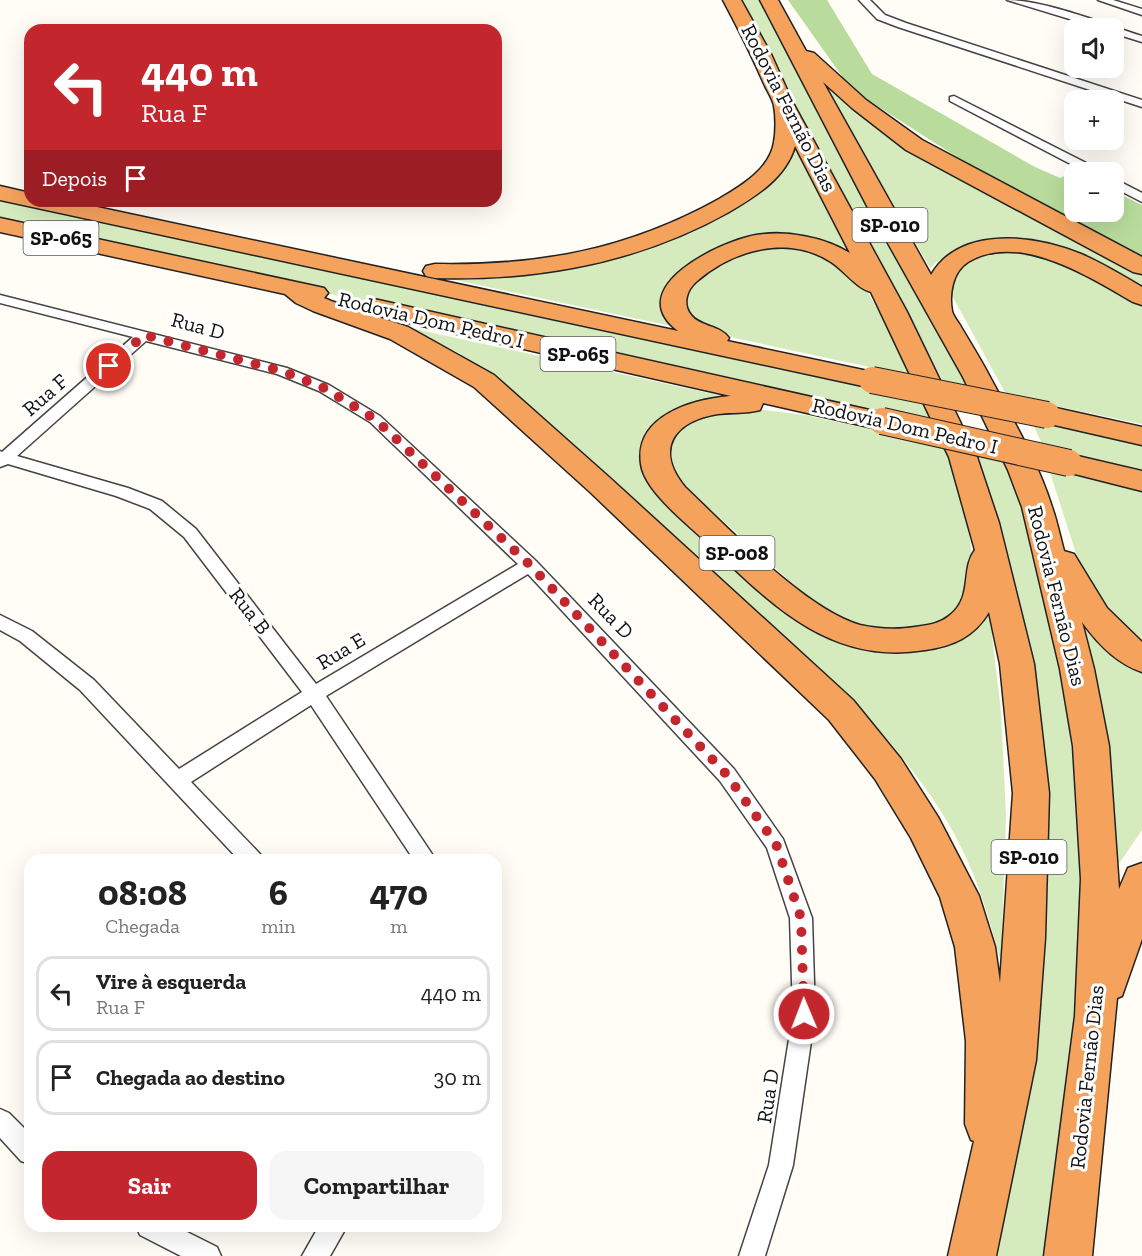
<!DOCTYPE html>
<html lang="pt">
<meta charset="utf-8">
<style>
:root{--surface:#fff;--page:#f6f6f6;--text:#222;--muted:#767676;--line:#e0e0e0;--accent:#c4262e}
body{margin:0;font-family:"Zilla Slab",serif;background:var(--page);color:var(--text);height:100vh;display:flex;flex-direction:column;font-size:22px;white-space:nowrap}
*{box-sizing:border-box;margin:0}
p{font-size:20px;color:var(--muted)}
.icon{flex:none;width:33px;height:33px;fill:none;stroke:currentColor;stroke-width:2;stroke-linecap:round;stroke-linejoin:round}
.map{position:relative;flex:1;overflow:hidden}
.panel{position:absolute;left:24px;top:854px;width:478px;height:378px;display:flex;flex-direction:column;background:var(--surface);border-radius:18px;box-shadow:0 6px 24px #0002}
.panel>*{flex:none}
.banner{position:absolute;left:24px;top:24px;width:478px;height:183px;border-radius:18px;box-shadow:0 6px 24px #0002;background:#c4262e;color:#fff;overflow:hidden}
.fabs{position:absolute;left:1064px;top:18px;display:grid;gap:12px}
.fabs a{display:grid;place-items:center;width:60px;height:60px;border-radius:12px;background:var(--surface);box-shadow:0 6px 24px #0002;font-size:30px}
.pin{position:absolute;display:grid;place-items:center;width:51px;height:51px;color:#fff;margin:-26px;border:3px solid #fff;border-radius:50%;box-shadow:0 2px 6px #0007}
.me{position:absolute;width:66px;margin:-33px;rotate:359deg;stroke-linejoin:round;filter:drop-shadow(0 0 4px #0008)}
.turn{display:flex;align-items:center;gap:21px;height:126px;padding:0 18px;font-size:27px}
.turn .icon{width:78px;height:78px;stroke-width:2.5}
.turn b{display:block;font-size:42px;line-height:51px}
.then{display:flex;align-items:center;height:57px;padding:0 18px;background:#0003;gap:12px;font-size:22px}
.eta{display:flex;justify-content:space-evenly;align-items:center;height:102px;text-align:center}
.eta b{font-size:36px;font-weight:700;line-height:42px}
.button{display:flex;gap:12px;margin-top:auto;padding:12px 18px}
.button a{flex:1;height:69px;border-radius:18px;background:var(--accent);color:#fff;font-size:24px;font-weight:700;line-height:69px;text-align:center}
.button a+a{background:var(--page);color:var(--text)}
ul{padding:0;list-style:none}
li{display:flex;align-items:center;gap:18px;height:75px;margin:0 12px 9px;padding:0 6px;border:3px solid var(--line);border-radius:18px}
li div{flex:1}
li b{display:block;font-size:22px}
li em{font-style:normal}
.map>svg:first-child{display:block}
.green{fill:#d5ebbd}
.forest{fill:#b9dc9c}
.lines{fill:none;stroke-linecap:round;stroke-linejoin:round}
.street-casing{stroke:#444;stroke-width:3}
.highway-casing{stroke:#222;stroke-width:3}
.street{fill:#fff;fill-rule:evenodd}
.highway{fill:#f5a25d;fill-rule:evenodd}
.highway-bridge-casing{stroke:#222;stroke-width:28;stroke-linecap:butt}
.highway-bridge{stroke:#f5a25d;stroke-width:26}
.route{stroke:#c4262e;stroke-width:10;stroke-dasharray:0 18}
.labels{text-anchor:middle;stroke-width:6;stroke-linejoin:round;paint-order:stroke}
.shield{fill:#fff;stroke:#585858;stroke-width:1.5}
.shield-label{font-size:20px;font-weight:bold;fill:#111}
.street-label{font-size:21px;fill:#111;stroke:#fff}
</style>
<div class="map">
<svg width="1142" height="1256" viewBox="0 0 1142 1256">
<rect width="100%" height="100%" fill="#fffdf5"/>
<g class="green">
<path d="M739,0H759L976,390L944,383L849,211Z"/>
<path d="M827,89H833L1142,272V291L1110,273L983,242C961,247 947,253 930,268Z"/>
<path d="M794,142L857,261C851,257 844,250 837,248C828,246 731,244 722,246C705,250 665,275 665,295C665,305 676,319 680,328L432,275H509L713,216Z"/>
<path d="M0,197L928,397L939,424L433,317L0,220Z"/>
<path d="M789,246L825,253L865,288L916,377L739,339L715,333L686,316V283L696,274L751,249Z"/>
<path d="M1006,249L1045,254L1142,303V424L1007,396L949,290C951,258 980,256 1006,249Z"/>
<path d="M410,328L722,396L695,404L674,414L652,481L865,646L989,610L1001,712L1006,816L1001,963C992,929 983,895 968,862C946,811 911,767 875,725L597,465L512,391L459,353Z"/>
<path d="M757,409L805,415L947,446C955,480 986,570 967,599C954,618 935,626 913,628C875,632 844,623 813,602L689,490C671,469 661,447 686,426C693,420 702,414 710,412C725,409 742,410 757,409Z"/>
<path d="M1031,420L1142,444V470L1044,448Z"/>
<path d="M975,454L1008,460L1017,486L1054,628L1074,763L1079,830L1080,907L1076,1007L1051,1256H998L1020,1119L1036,919L984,523L986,483Z"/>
<path d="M1049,469L1142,491V648L1118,629L1080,566Z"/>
<path d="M1089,619L1142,668V830L1118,865L1109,755L1085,626Z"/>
</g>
<path class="forest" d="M788,0H827L872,74L1035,167L1060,178L1075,171L1077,172H1074V212H1113V191L1142,205V261L994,181L851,89Z"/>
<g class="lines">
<defs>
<g id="street">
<path d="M859,0H870L885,15L906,23L1142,100V107L898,27L877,19Z"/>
<path d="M1007,0C1045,0 1104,24 1142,36V42L1113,33V28H1099Z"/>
<path d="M1098,0H1113L1142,9V15Z"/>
<path d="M954,96L1098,169L1100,172H1086L950,101V97Z"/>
<path d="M1113,178L1142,193V202L1113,187Z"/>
<path d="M0,295L287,368L329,385L380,416L536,561L734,769L783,839L812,918L815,1014L793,1165L765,1256H739L769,1165L793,1014L790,918L767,848L720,781L528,574L326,696L436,860H414L311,705L191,782L260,854L263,860H239L80,690L20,641L0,630V615L32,631L94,680L179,769L302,692L184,537L150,509L116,496L8,464L0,467V451L2,452L133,337L0,303ZM146,341L277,374L319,391L370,422L518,564L316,684L196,529L162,501L128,488L17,456Z"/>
<path d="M0,1109L9,1113L30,1134V1164L21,1161L0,1138Z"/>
<path d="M136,1226H175L217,1247L221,1256H181L140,1235Z"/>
<path d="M319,1226H347L330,1256H302Z"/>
</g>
<g id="highway">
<path d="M723,0H741L771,54L793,103L907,312L977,457L999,523L1034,664L1049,793L1045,938L1036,1060L996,1256H948L974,1141L971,1140L965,1124L966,1041L955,947L940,897L911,838L875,779L829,720L590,492L474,387L390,339L313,311L296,303L285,294L0,232V218L324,288L328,293L324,298L331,301L408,327L494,375L610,478L853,700L901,759L938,817L979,896L995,947L1000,983L1013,793L1000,664L989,612C974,637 953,646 925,650C828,666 768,601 704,540C685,522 644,490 641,464C634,415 694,399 731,396L374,315L365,312L361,307L365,302L374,299L892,415L896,421L892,427L882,430L763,403L760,410C746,414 732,412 718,414C674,421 654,449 685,487C727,527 806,610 860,625C878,629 897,630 915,627C928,625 939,624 949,616C974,597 960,569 975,550L949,457L871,292C856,288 845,271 831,262C788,234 732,250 696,282C687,290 682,304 691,315C700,327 720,325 729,338L727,341L882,374L886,380L882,386L872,388L0,200V186L30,193V201H69L678,331C621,288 721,241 756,235C786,230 824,237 850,253L795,146C786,178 756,196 729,212C638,263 538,281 435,278L426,276L423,271L426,266L435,264C539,266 627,250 719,199C741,186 770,169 774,142C776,132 776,116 774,106C773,100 768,92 765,86C752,56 738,28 723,0Z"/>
<path d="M760,0H778L806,51L814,53L866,100L922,140L1142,257V274L1133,272L906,150L852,108L823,82L931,275C960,225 1035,235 1081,254C1102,263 1122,275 1142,287V305L1133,302C1089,277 1019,231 968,262C952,272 949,295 952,311C953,316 959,323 961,327C971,344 982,361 991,379C1013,420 1038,462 1052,507C1057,521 1060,536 1064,551L1074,554L1107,608L1142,642V672C1117,664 1097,643 1082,622L1094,669L1109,746L1119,889L1128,868L1142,863V939L1122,996L1117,998L1092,1256H1044L1075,1016L1081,879L1073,746L1060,669L1022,507L1008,470L963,377L866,204Z"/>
<path d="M1047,406L1142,427V445L1037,421L1033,415L1037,409Z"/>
<path d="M1069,454L1142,471V491L1059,470L1054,463L1059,456Z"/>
</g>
</defs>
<use href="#street" class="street-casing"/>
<use href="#highway" class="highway-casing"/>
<use href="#street" class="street"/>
<use href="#highway" class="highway"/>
<defs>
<g id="highway-bridge">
<path d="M872,380L1047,415"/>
<path d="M882,421L1069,463"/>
</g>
</defs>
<use href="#highway-bridge" class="highway-bridge-casing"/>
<use href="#highway-bridge" class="highway-bridge"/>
</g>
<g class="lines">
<path class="route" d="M109,366L144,335L282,371L324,388L375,419L530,565L727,775L776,844L801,918L804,1014"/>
</g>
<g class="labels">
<g class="shield">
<rect x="852.5" y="208" width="75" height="34" rx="4.5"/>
<rect x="23.5" y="221" width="75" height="34" rx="4.5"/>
<rect x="540.5" y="337" width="75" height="34" rx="4.5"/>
<rect x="699.5" y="536" width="75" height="34" rx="4.5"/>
<rect x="991.5" y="840" width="75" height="34" rx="4.5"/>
</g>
<g class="shield-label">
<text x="890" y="232">SP-010</text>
<text x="61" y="245">SP-065</text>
<text x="578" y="361">SP-065</text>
<text x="737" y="560">SP-008</text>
<text x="1029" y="864">SP-010</text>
</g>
<g class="street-label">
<text transform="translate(789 108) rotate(63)" y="7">Rodovia Fernão Dias</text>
<text transform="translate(431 320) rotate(13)" y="7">Rodovia Dom Pedro I</text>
<text transform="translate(198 326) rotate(15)" y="7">Rua D</text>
<text transform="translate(45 395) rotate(-41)" y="7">Rua F</text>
<text transform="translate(905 426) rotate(13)" y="7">Rodovia Dom Pedro I</text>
<text transform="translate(1057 596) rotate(76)" y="7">Rodovia Fernão Dias</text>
<text transform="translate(250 611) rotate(52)" y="7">Rua B</text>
<text transform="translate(611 616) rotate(46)" y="7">Rua D</text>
<text transform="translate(341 651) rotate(-31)" y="7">Rua E</text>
<text transform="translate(1087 1077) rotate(-84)" y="7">Rodovia Fernão Dias</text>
<text transform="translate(768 1096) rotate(-81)" y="7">Rua D</text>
</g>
</g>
</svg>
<div class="fabs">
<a><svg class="icon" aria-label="sound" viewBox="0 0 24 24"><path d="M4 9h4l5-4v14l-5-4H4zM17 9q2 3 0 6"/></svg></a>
<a>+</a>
<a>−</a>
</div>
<div class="pin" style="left:109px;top:366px;background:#d93025"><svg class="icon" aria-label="arrive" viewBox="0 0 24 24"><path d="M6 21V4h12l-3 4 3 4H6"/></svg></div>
<svg class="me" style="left:804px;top:1014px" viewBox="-20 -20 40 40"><circle r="17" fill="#c4262e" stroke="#fff" stroke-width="3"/><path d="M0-11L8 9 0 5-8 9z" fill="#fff"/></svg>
<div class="banner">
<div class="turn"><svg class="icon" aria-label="left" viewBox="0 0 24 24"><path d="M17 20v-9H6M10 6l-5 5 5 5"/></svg><div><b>440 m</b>Rua F</div></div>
<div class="then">Depois<svg class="icon" aria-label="arrive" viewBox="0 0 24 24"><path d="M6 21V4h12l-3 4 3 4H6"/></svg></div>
</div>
<section class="panel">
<div class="eta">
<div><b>08:08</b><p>Chegada</p></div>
<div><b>6</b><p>min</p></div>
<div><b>470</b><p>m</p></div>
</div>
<ul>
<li><svg class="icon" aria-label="left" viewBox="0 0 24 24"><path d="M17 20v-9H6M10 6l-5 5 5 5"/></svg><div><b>Vire à esquerda</b><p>Rua F</p></div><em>440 m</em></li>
<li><svg class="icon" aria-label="arrive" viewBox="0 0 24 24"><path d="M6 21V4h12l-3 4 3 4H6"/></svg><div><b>Chegada ao destino</b></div><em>30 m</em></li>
</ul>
<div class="button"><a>Sair</a><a>Compartilhar</a></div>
</section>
</div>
